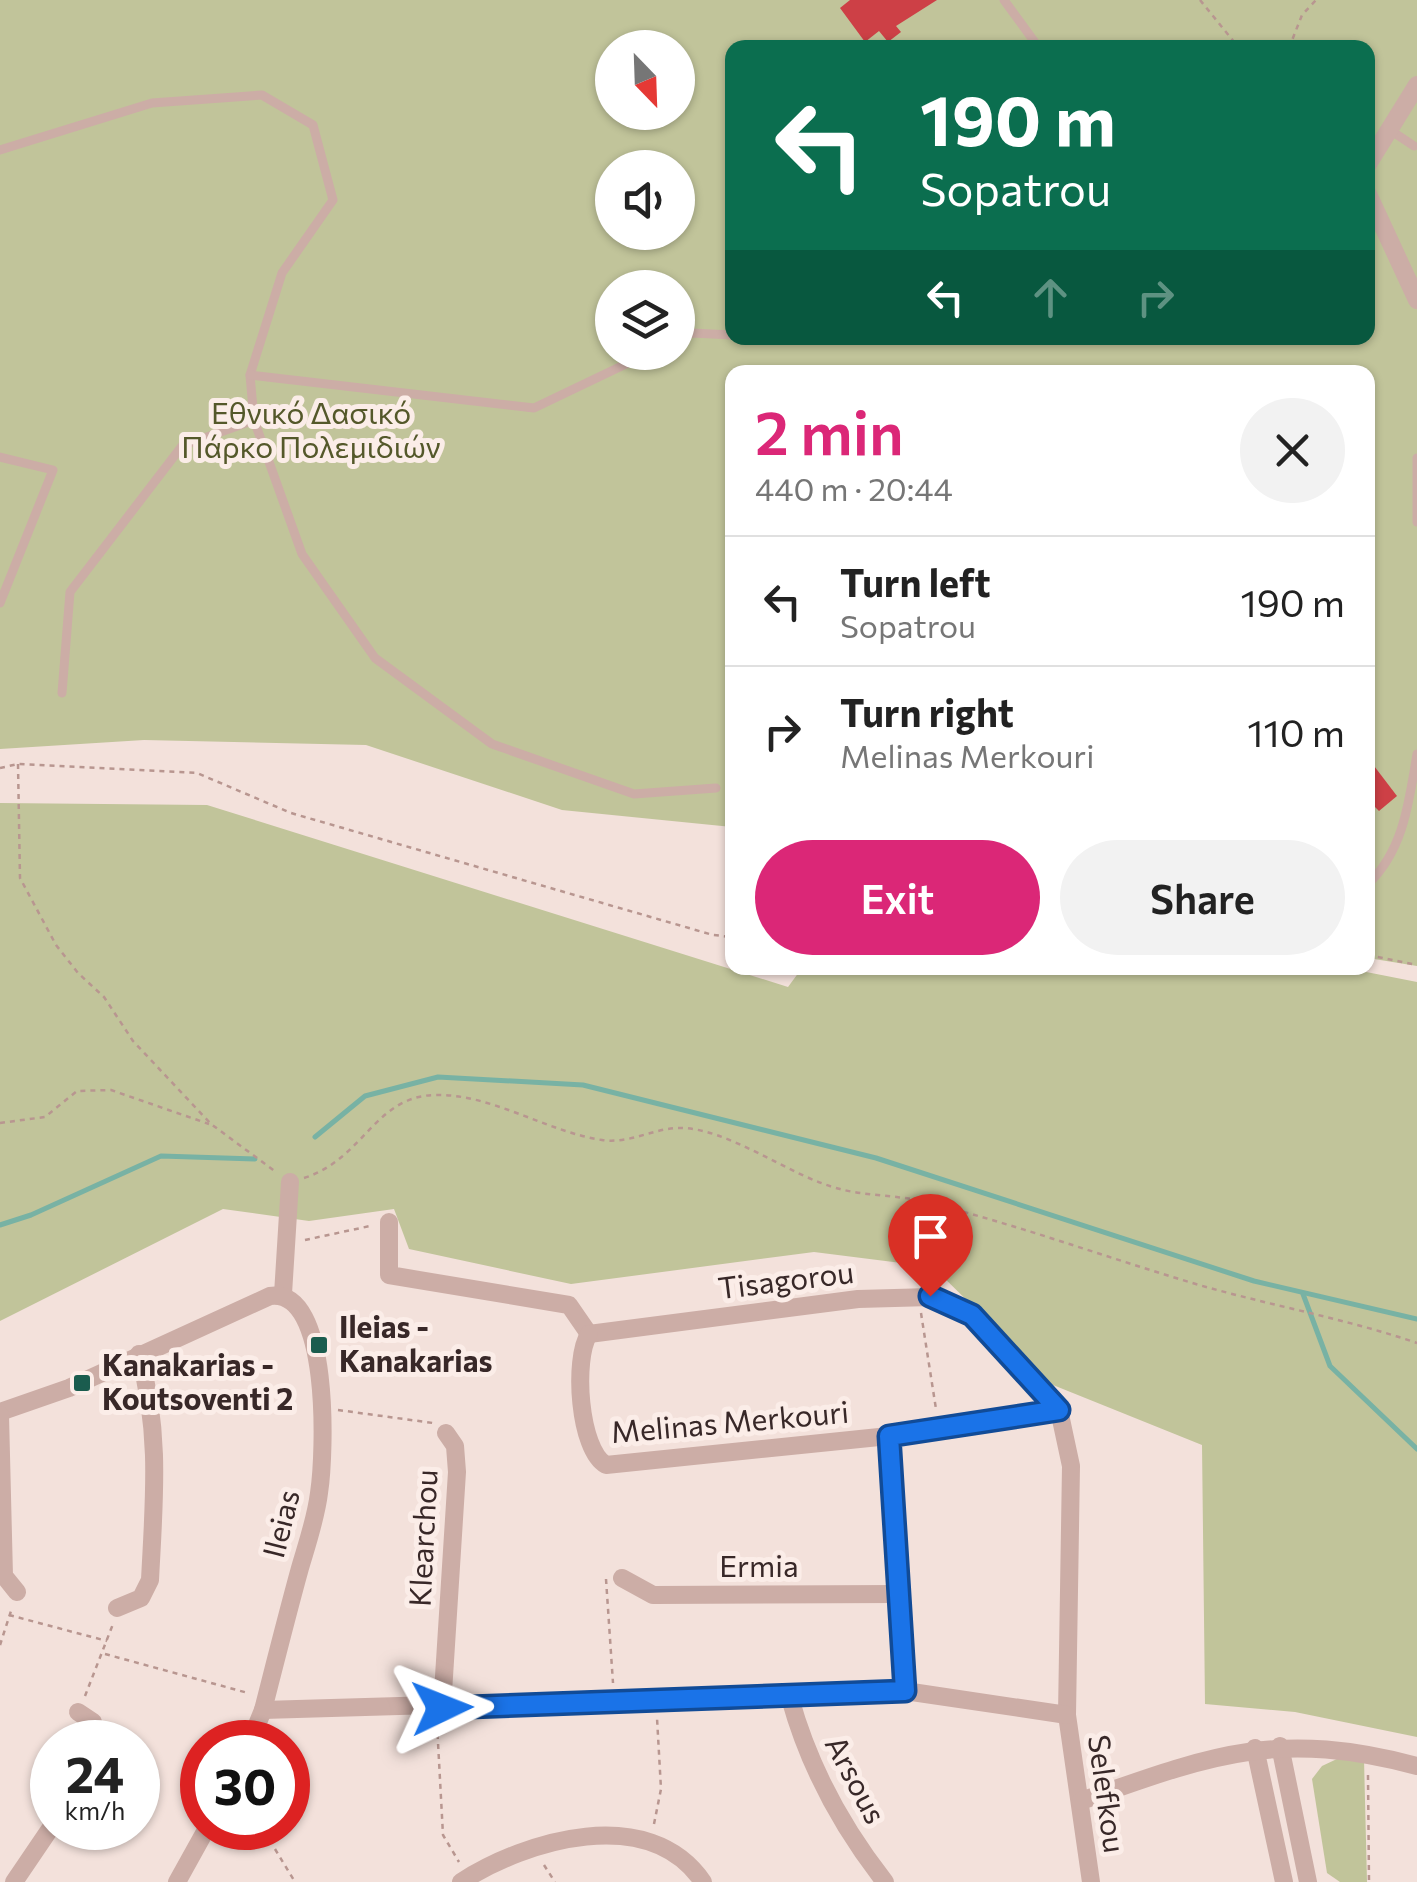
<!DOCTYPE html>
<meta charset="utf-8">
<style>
:root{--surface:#fff;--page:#f2f2f2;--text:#222;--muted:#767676;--line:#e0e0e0;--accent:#db2777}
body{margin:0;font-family:Commissioner,sans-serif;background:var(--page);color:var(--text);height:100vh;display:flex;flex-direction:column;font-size:38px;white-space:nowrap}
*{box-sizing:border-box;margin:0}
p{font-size:32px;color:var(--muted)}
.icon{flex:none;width:55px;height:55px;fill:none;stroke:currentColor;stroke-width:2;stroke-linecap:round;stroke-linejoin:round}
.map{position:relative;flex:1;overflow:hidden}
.side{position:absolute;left:725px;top:365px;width:650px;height:610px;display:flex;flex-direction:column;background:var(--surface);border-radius:20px;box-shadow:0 2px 8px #0004}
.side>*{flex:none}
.hud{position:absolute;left:725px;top:40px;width:650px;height:305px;border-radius:20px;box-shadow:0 2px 8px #0004;background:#0b6e4f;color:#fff;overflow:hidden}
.needle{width:65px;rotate:157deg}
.buttons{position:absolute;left:595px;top:30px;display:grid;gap:20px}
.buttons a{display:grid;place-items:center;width:100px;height:100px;border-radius:50%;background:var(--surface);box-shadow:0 2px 8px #0004;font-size:50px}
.speed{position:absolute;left:30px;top:1720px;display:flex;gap:20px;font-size:50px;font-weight:700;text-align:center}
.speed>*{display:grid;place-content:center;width:130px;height:130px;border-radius:50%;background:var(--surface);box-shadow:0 2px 8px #0004;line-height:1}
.speed small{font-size:25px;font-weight:400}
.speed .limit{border:15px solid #d22;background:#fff;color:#111}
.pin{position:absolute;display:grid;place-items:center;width:85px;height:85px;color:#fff;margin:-102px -42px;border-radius:50% 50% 50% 0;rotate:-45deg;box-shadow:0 0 10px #0007}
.pin .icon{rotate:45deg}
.me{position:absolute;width:110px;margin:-55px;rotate:88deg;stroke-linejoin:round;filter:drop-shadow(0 0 8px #0008)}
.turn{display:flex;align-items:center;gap:35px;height:210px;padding:0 30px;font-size:45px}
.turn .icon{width:130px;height:130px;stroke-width:2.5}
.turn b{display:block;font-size:70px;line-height:85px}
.lanes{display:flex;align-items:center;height:95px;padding:0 30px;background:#0003;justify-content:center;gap:50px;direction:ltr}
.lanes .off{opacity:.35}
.round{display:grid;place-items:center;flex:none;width:105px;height:105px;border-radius:52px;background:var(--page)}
.overview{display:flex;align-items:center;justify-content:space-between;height:170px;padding:0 30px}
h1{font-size:60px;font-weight:600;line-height:75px;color:var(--accent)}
.cta{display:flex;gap:20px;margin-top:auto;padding:20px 30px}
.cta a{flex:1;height:115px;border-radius:60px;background:var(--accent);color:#fff;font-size:40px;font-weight:600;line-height:115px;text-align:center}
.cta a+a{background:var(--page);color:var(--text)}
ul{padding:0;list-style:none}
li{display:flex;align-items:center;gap:30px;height:130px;padding:0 30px;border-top:2px solid var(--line)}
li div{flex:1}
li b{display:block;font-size:38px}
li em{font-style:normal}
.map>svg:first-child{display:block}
.green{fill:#c1c49a;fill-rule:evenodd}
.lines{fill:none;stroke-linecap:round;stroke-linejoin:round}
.stream{stroke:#78b2a4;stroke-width:5}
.building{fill:#cd4046}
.path{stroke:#b89690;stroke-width:2.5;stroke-dasharray:5 5;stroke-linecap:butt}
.service{stroke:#ccada6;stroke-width:9}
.minor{stroke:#ccada6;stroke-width:18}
.route-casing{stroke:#114b97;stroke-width:25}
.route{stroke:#1a73e8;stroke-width:18}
.poi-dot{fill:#1a5c4e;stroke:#fbede8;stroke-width:4}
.labels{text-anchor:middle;stroke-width:10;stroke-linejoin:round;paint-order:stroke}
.park-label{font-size:30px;fill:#54582a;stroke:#fbede8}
.street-label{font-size:30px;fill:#382828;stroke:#fbede8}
.poi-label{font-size:30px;font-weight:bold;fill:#382828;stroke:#fbede8;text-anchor:start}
</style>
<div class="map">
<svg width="1417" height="1882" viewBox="0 0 1417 1882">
<rect width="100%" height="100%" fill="#f3e1db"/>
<g class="green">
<path d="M0,0H1417V966L1368,958V372H732V827L562,810L366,745L144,740L0,749ZM612,48H678V112H612ZM732,48H1368V338H732ZM612,168H678V232H612ZM612,288H678V352H612Z"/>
<path d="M0,803L207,805L788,987L802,968H1346L1417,982V1737L1295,1712L1205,1704L1202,1445L1053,1385L933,1267L814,1252L571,1284L409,1249L394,1209L309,1221L223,1209L0,1321Z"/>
<path d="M1339,1758L1364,1759L1367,1882H1340L1327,1873L1312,1779L1322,1766Z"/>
</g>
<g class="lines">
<g class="stream">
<path d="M315,1137L365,1096L438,1077L583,1085L876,1158L1254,1281L1417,1319"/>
<path d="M0,1225L31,1215L161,1156L255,1159"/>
<path d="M1303,1294L1330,1366L1417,1449"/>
</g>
</g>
<g class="building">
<path d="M850,0H937L896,26L901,32L888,42L879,31L865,42L840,8Z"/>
<path d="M1368,758L1397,796L1379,811L1368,800Z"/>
</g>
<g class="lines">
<g class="path">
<path d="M1200,0L1239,48"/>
<path d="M1289,48L1302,15L1316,0"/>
<path d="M18,764L20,878L56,945L78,973L104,997L133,1041L211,1124L276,1172"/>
<path d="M0,768L18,764L197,773L291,813L713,935L732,937"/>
<path d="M1368,955L1417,965"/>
<path d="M0,1123L45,1117L77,1091L111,1090L209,1124"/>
<path d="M304,1178C364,1159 374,1097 434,1095C491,1093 547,1132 602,1140C629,1144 652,1129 677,1128C727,1126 790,1177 840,1189C866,1196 895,1195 922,1201C1008,1222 1091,1252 1176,1278C1255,1303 1338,1316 1417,1343"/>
<path d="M305,1240L370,1226"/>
<path d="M921,1313L936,1409"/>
<path d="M338,1410L433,1423"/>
<path d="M606,1579L613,1683"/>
<path d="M9,1615L107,1641"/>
<path d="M0,1645L12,1608"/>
<path d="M105,1654L248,1693"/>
<path d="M85,1696L113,1624"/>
<path d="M437,1724L443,1835L459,1862"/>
<path d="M1368,1775L1369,1882"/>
<path d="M654,1824L661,1789L657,1718"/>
<path d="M275,1849L295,1882"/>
<path d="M544,1865L555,1882"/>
</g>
<g class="service">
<path d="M1004,0L1039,48"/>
<path d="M1390,130L1414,146"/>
<path d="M0,150L152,103L262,95L313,125L333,200L282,273L250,375L254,420L302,554L375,658L492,744L634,794L716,788"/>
<path d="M793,338H797"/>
<path d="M678,340L692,333L732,335"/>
<path d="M250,375L534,408L651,352"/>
<path d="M0,457L53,470L0,603"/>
<path d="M1417,458V522"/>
<path d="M62,693L70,592L182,446L254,420"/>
<path d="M1368,884C1404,850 1409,801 1417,754"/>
<path d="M231,1828L269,1838"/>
</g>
<g class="minor">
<path d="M1368,164L1417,85"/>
<path d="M1368,194L1417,300"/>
<path d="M389,1222V1275L569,1305L589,1334"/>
<path d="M283,1294L290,1182"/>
<path d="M589,1334L858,1299L931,1297L972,1315L1059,1410L1071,1466L1067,1715L1091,1882"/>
<path d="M589,1334C573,1359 579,1450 606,1465L889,1436L1059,1410"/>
<path d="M0,1412L69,1388L270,1296C331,1287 325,1454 319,1493C316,1518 307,1544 300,1568C287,1615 275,1663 263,1710L250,1742"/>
<path d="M0,1415L4,1576L17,1592"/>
<path d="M889,1436L905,1691"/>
<path d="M622,1578L653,1595L900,1594"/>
<path d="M117,1608L141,1598L150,1580C154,1500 161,1433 139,1354"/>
<path d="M790,1698C809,1767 841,1826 885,1882"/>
<path d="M442,1708L457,1472L455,1446L446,1433"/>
<path d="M263,1710L905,1691L1067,1715"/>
<path d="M78,1712L93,1722L97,1742"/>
<path d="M1280,1746L1308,1882"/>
<path d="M1255,1748L1284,1882"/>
<path d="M1081,1801C1211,1755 1277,1729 1417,1766"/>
<path d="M14,1882L52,1826"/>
<path d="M177,1882L207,1828"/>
<path d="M461,1882C526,1840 649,1803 703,1882"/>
</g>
</g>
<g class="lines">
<defs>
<path id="route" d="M442,1708L905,1691L889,1436L1059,1410L972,1315L930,1296"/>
</defs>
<use href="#route" class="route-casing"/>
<use href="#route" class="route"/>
</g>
<g class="poi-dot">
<rect x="309" y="1335" width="20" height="20" rx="5"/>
<rect x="72" y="1373" width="20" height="20" rx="5"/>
</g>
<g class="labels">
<g class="park-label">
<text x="311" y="424">Εθνικό Δασικό<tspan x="311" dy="34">Πάρκο Πολεμιδιών</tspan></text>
</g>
<g class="street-label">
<text transform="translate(786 1281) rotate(-7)" y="10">Tisagorou</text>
<text transform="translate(730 1423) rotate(-5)" y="10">Melinas Merkouri</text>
<text transform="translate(282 1524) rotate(-76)" y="10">Ileias</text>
<text transform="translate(424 1538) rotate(-87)" y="10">Klearchou</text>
<text x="759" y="1577">Ermia</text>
<text transform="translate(855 1780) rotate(62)" y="10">Arsous</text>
<text transform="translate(1106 1794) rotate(82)" y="10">Selefkou</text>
</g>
<g class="poi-label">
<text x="339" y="1338">Ileias -<tspan x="339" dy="34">Kanakarias</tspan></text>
<text x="102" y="1376">Kanakarias -<tspan x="102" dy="34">Koutsoventi 2</tspan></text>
</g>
</g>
</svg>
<div class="buttons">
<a><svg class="needle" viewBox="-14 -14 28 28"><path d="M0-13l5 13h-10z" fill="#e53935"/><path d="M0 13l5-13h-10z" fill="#767676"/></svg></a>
<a><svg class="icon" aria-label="sound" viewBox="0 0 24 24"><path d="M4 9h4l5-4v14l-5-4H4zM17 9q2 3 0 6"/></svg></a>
<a><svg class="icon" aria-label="layers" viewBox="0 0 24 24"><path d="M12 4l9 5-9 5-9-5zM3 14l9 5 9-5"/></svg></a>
</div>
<div class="speed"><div>24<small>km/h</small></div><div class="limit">30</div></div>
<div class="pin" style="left:930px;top:1296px;background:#d93025"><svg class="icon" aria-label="arrive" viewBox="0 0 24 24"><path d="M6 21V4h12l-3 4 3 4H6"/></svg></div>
<svg class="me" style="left:442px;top:1708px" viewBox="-20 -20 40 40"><path d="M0-17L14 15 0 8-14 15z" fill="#1a73e8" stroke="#fff" stroke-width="4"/></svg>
<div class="hud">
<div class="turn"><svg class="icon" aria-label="left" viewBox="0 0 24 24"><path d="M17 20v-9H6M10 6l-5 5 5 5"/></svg><div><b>190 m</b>Sopatrou</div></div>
<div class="lanes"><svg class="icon" aria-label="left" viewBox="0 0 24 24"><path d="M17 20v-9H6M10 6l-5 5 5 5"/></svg><svg class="icon off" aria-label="ahead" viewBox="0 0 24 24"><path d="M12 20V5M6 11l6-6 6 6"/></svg><svg class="icon off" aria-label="right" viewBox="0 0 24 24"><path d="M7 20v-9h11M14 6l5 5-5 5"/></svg></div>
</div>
<section class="side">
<div class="overview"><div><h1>2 min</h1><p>440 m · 20:44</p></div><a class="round"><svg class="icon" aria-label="close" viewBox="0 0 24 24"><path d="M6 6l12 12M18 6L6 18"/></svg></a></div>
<ul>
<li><svg class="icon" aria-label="left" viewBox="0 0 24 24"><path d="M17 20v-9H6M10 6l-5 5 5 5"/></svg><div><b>Turn left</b><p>Sopatrou</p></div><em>190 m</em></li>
<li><svg class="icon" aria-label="right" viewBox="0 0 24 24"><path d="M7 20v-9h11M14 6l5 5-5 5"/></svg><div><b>Turn right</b><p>Melinas Merkouri</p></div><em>110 m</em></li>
</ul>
<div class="cta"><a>Exit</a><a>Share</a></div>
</section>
</div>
